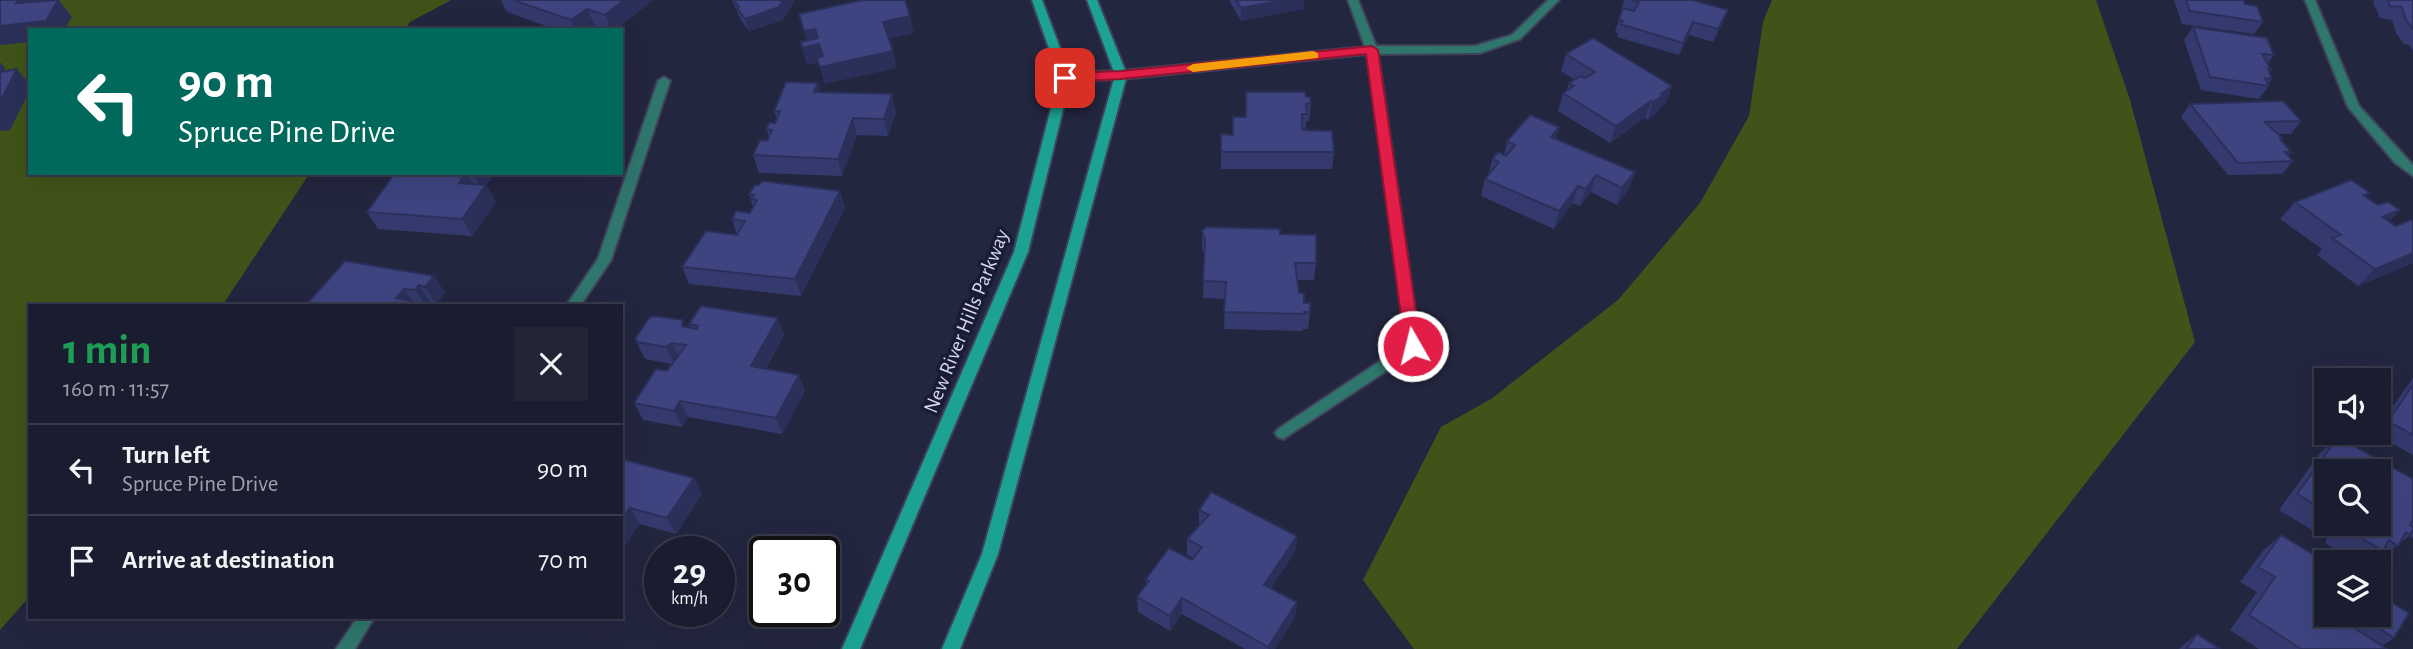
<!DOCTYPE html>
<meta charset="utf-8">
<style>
:root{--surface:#1a1c2f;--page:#232537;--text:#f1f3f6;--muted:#9fa1aa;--line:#383a4b}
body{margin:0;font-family:"Alegreya Sans",sans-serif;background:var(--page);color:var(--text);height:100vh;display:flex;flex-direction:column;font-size:26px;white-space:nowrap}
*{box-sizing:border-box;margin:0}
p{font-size:23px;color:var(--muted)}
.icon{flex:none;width:38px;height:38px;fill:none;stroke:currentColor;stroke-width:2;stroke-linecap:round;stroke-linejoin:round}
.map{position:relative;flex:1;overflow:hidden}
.drawer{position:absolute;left:28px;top:304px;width:595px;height:315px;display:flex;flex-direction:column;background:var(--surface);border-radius:0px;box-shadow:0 7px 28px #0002,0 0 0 2px var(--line)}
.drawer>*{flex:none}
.guide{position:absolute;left:28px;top:28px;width:595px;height:147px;border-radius:0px;box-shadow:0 7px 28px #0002,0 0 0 2px var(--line);background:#00695c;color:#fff;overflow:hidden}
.controls{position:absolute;left:2314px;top:368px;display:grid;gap:14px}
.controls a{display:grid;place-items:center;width:77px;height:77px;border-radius:0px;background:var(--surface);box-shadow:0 7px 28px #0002,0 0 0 2px var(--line);font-size:35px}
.speed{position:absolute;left:644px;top:536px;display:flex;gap:14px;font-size:35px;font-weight:700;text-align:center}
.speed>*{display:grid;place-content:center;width:91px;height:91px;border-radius:50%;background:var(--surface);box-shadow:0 7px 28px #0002,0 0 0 2px var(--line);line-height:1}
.speed small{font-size:18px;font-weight:400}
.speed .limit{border:4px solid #111;border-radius:10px;background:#fff;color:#111}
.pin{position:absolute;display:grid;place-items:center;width:60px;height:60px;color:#fff;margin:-30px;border-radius:14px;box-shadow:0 4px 10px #0006}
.me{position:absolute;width:77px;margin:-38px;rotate:352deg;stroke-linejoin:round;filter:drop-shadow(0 0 5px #0008)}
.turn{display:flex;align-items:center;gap:24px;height:147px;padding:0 35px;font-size:32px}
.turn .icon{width:91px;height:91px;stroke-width:2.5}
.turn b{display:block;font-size:49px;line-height:60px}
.round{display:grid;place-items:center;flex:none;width:74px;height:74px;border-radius:0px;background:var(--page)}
.overview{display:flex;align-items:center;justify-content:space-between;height:119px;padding:0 35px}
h1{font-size:42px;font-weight:700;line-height:52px;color:#1e9e55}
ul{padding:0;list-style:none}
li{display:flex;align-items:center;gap:21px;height:91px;padding:0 35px;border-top:2px solid var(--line)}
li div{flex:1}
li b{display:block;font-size:26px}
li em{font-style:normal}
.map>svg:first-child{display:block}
.green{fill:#405419}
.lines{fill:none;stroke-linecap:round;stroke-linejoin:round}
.street-casing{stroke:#3f425a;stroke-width:4}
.secondary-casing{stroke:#3f425a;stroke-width:4}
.street{fill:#2f766c;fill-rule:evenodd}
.secondary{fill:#1ba293;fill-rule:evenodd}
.wall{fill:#353a6e;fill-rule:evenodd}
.shaded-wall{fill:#2b305a}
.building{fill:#3e4480;stroke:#2b305a;stroke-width:2}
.route{fill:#e11d48;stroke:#92132f;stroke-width:2}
.slow{fill:#f59e0b}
.labels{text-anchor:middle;stroke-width:7;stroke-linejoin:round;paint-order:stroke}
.street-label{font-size:21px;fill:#d4d8e8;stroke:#191c34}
</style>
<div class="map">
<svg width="2413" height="649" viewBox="0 0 2413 649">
<rect width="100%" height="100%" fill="#23263f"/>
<g class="green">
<path d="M0,0H451L410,22L405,30H30V173H310L222,306H30V596L0,630Z"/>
<path d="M1772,0H2096L2130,100L2195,342L1957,649H1414L1363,580L1441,427L1491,399L1618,300L1700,203L1749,116L1763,22Z"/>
</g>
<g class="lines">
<defs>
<g id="street">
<path d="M1348,0H1358L1376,46H1475L1512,35L1548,0H1559L1520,39L1480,53L1378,54L1420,346L1418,350L1283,439L1278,437L1275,433L1278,429L1406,344L1367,54L1121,79L1065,81L1059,77L1065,73L1121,71L1365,47Z"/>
<path d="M2305,0H2315L2359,106L2413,165V176L2395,163L2348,107Z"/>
<path d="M664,77L670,81L611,260L580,306H566L598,259L658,81Z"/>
<path d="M357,618H374L355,649H336Z"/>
</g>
<g id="secondary">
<path d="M1032,0H1042L1071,77L1028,252L860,649H842L1014,252L1059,77Z"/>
<path d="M1087,0H1097L1127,75L998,554L960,649H942L982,554L1115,75Z"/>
</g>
</defs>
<use href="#street" class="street-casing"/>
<use href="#secondary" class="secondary-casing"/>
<use href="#street" class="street"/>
<use href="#secondary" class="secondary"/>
</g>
<g class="wall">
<path d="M501,0H653L615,30H606L595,26L589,30H557L507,12Z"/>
<path d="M732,0H795L783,20L749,31L741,20Z"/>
<path d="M1229,0H1304V9L1241,21Z"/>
<path d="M1624,0H1693L1728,10L1723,23L1713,42L1689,35L1679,55L1617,37L1618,33L1615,32L1622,11H1621Z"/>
<path d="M2174,0H2243L2245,4L2263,22L2254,34L2182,24Z"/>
<path d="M2374,0H2413V51L2410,45L2404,44L2396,33L2392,20L2380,18L2373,2Z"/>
<path d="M2193,27L2274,55L2267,64L2271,70L2269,73L2272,79L2268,84L2269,86L2259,99L2201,90L2184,40Z"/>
<path d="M1566,54L1672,86L1666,103L1660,108L1658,112L1648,120L1645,118L1610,143L1558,111L1563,93L1567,90L1569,83L1575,80L1561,71Z"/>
<path d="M818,83L820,92L896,112L888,136L857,135L842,176L759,173L753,155L767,141L769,137L766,129L775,123L777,119L774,111Z"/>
<path d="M1246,92L1306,97L1311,103L1309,121H1306L1305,131L1334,152L1332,169H1221V134L1233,135V117H1245Z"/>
<path d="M2190,104L2301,121L2291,134H2278L2283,139L2281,141L2291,152L2288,155L2293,161L2282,174L2228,175L2181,117Z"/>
<path d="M1559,127L1556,139L1635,172L1629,189L1617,205L1591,192L1580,206L1573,203L1554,229L1481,196L1485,179L1489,174L1492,159L1504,155L1507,141Z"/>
<path d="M395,173H490L492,177L486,185L496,202L472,236L378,229L367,212Z"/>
<path d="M840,191L845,208L801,296L689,284L682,267L737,235L732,219L750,213L753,207L749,194Z"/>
<path d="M2366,197L2378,205L2400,210L2389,221L2413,263L2358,286L2317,255L2322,249L2280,219L2295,202Z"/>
<path d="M1202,231L1280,234L1316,263L1314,280H1297L1299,293L1310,312L1308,329H1303V331L1224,329L1225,299L1203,298L1204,254L1202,249Z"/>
<path d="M345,261L434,276L445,293L436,304L430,302L427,306H416Z"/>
<path d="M778,318L784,335L766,369L799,375L805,391L782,434L688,417L682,427L643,420L634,403L667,371L672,364L645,359L635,339L686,327H690L689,324Z"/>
<path d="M2413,378V455L2374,433L2375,432H2378V427Z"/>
<path d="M2338,437L2413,479V538L2409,536L2378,561L2373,558L2368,562H2355L2325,543L2327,539L2279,510L2320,453ZM2326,471L2378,523H2326Z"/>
<path d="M621,459L694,478L702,494L676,534L640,524L621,551Z"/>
<path d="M1199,510L1297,536L1295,552L1271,588L1297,602L1295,617L1275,649H1245L1182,614L1170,631L1138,612L1137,597L1146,585V579L1192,560L1194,558L1187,555V539L1199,526Z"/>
<path d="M2281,535L2378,614L2394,638L2382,646L2387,649H2259L2230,630L2257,592L2240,582L2263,551Z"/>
<path d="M2197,634L2220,649H2179Z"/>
</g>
<g class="shaded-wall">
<path d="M18,0H42L30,20L16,3Z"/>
<path d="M59,0L72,17L64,30H30V42L0,45V26Z"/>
<path d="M624,0H653L615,30H611L605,15Z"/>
<path d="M783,0H795L783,20L749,31L745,19Z"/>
<path d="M1285,0H1304V9L1241,21V8Z"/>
<path d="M587,9L595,26L589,30H576L571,20Z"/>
<path d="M1728,10L1723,23L1713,42L1718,29Z"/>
<path d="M910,16L914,33L887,39L883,22Z"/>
<path d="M1693,22L1689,35L1679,55L1683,43Z"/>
<path d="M815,29L824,61L807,65L802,48L808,47L804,31Z"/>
<path d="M893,51L897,68L824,84L820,67Z"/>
<path d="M0,62L5,68L0,77Z"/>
<path d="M17,69L30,85V90L10,130L0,131V102Z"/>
<path d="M818,83L822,101L814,92Z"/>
<path d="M1672,86L1666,103L1660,108L1658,112L1648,120L1653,102L1661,94Z"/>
<path d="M892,94L896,112L888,136L884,119Z"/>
<path d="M1651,101L1645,118L1610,143L1616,126Z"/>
<path d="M853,118L857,135L842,176L838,159Z"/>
<path d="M1559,127L1554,145L1551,137Z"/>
<path d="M1635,172L1629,189L1617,205L1622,188Z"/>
<path d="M465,173H467L476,190L459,183Z"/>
<path d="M473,173H490L492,177L486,185L496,202L472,236L462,219L482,190Z"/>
<path d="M1596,175L1591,192L1580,206L1586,189Z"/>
<path d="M1578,186L1573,203L1554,229L1559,211Z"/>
<path d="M840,191L845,208L801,296L795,279Z"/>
<path d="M2400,210L2383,227L2382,217Z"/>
<path d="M2413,253V263L2358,286L2375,269Z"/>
<path d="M434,276L445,293L436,304L425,287Z"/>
<path d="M419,285L430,302L427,306H426L415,290Z"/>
<path d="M404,289L416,306H402L396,298Z"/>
<path d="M778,318L784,335L758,383L751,366Z"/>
<path d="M672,343L680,360L674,364L666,347Z"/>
<path d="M799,375L805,391L782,434L776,418Z"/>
<path d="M680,401L688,417L682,427L674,411Z"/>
<path d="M694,478L702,494L676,534L667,518Z"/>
<path d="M630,508L640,524L621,551V521Z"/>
<path d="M1297,536L1295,552L1263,600L1264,585Z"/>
<path d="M1182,598V614L1170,631V616Z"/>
<path d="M1297,602L1295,617L1275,649H1268V647Z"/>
</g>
<g class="building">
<path d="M0,0H18L16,3L58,0L46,21L0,26Z"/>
<path d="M513,0H624L605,15L587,9L571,20Z"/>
<path d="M735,0H783L779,7L745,19L737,8L739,7L734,1Z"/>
<path d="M863,0H905L910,16L883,22L893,51L820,67L817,58L823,56L819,44L802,48L801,42L818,38L815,29L804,31L799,14Z"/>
<path d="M1236,0H1285L1241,8Z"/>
<path d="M1632,0H1693L1728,10L1718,29L1693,22L1683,43L1620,24L1623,21L1619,19L1623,8L1634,11L1639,2Z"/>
<path d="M2186,0H2243L2245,4L2257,6L2263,22L2190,11Z"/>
<path d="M2388,0H2413V29L2406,20L2402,7L2390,6Z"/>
<path d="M2193,27L2267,38L2274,55L2262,54L2271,70L2268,69L2272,79L2265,78L2269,86L2210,77Z"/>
<path d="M1593,38L1672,86L1661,94L1664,95L1653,102L1651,101L1616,126L1563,93L1574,86L1569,83L1581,76L1585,78L1595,72L1566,54Z"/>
<path d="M17,69L0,102V72Z"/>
<path d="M786,82L818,83L814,92L892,94L884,119L853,118L838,159L753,155L760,140L767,141L772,130L766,129L769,123H775L780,111H774Z"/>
<path d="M1246,92H1305L1306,97H1310L1311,103L1306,104L1307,114H1302V130L1332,131L1334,152H1221V134L1233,135V117H1246Z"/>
<path d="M2283,101L2301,121L2265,122L2283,139H2280L2291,152H2285L2293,161L2238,163L2190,104Z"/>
<path d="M1530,115L1559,127L1551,137L1635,172L1622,188L1596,175L1586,189L1578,186L1559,211L1485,179L1499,162L1492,159L1498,152L1506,156L1515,145L1507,141Z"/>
<path d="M395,173H465L459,183L486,185L462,219L367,212Z"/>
<path d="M2351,180L2370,193L2363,195L2378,205L2388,202L2400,210L2382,217L2396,226L2410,220L2413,221V253L2375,269L2332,238L2341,235L2295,202Z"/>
<path d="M762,181L840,191L795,279L682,267L706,231L737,235L745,221L732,219L736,211L750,213L757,200L752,199L754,195L749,194L755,185H759Z"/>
<path d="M1206,227L1280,229V234L1316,235V263H1295L1299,293H1304V303H1310V312H1304L1305,314L1224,312L1226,282L1203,281L1205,240L1202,231Z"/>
<path d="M345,261L434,276L425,287L419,285L415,290L404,289L396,298L412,301L407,306H305Z"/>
<path d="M701,306L778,318L751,366L799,375L776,418L680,401L674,411L634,403L656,369L667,371L686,345L672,343L666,347L637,342L635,339L649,318L654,316L683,320L682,326L697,329L698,326L689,324Z"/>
<path d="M2413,385V435L2388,421Z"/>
<path d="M2338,437L2413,479V520L2410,525L2413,527V530L2410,535L2406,532L2398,546L2389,540L2383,551L2344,527L2346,523H2378V471H2326V511L2297,494Z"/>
<path d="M621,459L694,478L667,518L630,508L621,521Z"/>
<path d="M1211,492L1297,536L1264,585L1297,602L1268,647L1182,598L1170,616L1137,597L1149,581L1146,579L1169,548L1192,560L1202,547L1187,539L1209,515L1199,510Z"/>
<path d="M2281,535L2326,562V614H2378V594L2409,613L2394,638L2363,618L2356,629L2387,649H2301L2249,615L2275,577L2258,567Z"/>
<path d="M2197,634L2220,649H2186Z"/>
</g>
<path class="route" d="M1372,46L1378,50L1421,346L1413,352L1405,346L1366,54L1121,79L1065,82L1059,78L1065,73L1121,71Z"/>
<path class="slow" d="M1313,51L1318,53V58L1193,72L1186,68L1193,64Z"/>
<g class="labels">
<g class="street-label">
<text transform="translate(966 321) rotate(-68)" y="7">New River Hills Parkway</text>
</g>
</g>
</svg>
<div class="controls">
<a><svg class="icon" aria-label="sound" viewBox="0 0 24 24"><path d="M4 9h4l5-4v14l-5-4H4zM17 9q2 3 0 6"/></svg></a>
<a><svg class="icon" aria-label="search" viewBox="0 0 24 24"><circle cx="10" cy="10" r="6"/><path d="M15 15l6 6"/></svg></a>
<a><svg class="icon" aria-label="layers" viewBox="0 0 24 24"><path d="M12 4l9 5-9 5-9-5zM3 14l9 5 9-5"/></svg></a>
</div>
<div class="speed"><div>29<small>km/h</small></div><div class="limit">30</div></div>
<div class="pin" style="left:1065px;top:78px;background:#d93025"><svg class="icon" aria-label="arrive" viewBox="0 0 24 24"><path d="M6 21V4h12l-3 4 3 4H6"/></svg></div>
<svg class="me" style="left:1413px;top:346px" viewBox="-20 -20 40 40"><circle r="17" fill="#e11d48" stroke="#fff" stroke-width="3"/><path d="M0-11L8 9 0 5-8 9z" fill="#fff"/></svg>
<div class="guide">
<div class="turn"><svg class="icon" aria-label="left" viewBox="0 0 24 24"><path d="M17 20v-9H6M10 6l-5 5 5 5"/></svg><div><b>90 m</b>Spruce Pine Drive</div></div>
</div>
<section class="drawer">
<div class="overview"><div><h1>1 min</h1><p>160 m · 11:57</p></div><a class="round"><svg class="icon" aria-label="close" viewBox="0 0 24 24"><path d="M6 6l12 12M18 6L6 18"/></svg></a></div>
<ul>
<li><svg class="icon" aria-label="left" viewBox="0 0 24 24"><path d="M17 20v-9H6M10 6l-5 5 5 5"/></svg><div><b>Turn left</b><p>Spruce Pine Drive</p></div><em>90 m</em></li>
<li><svg class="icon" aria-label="arrive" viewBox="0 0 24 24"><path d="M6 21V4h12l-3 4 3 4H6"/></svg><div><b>Arrive at destination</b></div><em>70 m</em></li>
</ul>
</section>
</div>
